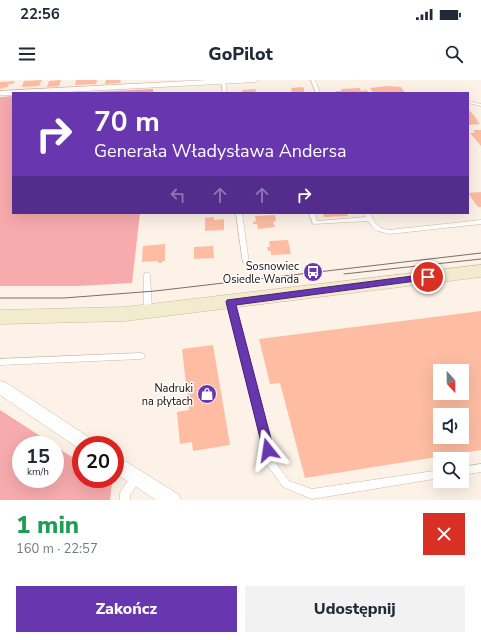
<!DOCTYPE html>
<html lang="pl">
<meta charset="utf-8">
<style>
:root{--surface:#fff;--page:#f2f2f3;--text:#1f2937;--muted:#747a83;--accent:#6837af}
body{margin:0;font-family:"Nunito Sans",sans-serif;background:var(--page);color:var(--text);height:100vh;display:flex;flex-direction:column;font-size:15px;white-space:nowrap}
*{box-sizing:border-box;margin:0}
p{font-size:13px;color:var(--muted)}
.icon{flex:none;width:22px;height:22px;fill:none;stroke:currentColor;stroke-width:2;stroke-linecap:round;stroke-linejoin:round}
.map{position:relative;height:420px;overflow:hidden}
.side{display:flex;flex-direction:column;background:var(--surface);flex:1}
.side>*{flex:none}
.hud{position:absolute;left:12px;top:12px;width:457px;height:122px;border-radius:0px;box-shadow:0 4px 16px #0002;background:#6837af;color:#fff;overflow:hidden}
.needle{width:26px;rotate:159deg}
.fabs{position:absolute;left:433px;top:284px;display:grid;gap:8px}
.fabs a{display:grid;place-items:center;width:36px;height:36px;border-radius:0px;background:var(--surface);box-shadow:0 4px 16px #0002;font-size:20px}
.speed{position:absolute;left:12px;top:356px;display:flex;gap:8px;font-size:20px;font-weight:700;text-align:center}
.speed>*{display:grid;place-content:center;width:52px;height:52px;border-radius:50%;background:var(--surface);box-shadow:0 4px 16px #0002;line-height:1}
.speed small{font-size:10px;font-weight:400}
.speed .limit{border:6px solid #d22;background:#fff;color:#111}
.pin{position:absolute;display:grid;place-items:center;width:34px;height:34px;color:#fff;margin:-17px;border:2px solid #fff;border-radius:50%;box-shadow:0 1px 4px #0007}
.me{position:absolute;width:44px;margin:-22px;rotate:345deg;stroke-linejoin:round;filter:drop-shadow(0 0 3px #0008)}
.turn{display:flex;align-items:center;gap:14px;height:84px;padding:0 16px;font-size:18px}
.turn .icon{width:52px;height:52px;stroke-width:2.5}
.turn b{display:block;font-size:28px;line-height:34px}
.lanes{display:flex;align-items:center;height:38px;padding:0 16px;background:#0003;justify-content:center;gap:20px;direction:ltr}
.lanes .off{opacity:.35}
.round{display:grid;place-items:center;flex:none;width:42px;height:42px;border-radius:0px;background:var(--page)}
.overview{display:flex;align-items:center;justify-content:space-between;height:68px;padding:0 16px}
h1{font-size:24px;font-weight:800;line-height:30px;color:#1e9e55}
.primary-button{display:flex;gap:8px;margin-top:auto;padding:8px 16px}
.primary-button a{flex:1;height:46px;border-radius:0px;background:var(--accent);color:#fff;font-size:16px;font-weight:800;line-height:46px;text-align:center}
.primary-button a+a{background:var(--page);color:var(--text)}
.status{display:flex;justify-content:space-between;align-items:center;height:28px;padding:0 20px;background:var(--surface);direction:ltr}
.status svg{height:11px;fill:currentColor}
header{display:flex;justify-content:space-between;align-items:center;height:52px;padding:0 16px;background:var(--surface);font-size:18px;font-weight:800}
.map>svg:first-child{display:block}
.green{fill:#f7abad}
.building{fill:#febda2;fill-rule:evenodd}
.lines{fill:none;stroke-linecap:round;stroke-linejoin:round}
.service-casing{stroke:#d1ba9f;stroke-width:1}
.minor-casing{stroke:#d1ba9f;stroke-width:1}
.secondary-casing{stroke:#d1ba9f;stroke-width:1}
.service{fill:#fff;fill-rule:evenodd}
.minor{fill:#fff;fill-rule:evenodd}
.secondary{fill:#f2ecce;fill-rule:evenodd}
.tram{stroke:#797066;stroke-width:1}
.route{fill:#6837af;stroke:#442472}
.labels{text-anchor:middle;stroke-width:3;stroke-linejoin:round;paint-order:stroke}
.poi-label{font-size:11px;fill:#170e05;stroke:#fff;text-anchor:end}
</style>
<div class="status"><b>22:56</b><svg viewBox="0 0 49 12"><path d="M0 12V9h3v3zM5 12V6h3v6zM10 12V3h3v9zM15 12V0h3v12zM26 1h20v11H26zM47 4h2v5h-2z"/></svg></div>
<header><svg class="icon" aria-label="menu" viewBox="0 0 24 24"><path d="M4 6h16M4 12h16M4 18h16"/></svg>GoPilot<svg class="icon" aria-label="search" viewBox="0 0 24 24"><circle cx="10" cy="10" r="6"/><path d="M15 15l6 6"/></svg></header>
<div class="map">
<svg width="481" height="420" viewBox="0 0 481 420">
<rect width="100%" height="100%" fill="#fcf2e7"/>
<g class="green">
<path d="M153,9V13H75Z"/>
<path d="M13,16V133H140L132,203L77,206H0V17Z"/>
<path d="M0,330L54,365H21V399H55V366L81,383V399H106L112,403L110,420H0Z"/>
</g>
<g class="building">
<path d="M42,0L39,6L22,7L24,1Z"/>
<path d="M61,0L59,6L47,7L49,1Z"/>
<path d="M76,0H97L96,4L75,5Z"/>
<path d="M106,0H121L120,3L105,4Z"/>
<path d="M15,1L13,4H9L8,7L0,9V2Z"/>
<path d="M387,6L401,7L405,13H373L370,8Z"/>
<path d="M303,7L305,13H292L291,8Z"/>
<path d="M360,8L361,11L367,10L368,13H337L336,11H342L341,9Z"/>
<path d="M256,9L255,13H243L242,10Z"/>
<path d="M468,29L477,39H476L480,44L469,45Z"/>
<path d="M473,50H481V66L470,53H475Z"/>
<path d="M481,112V127H478L468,113Z"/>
<path d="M323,133H347L348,136L324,137Z"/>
<path d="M275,135L276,141L273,142L275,147L258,149L257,144H253V142L256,141L255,136Z"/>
<path d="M214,137V140L224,139V150L205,151V138Z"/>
<path d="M288,160L291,174L271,175V171H268L267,167H270L269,161Z"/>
<path d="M165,164V181H162V183H158V181L142,182L143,166Z"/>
<path d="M213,166L214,178L194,179V167Z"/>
<path d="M481,231V370L305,398L280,303L270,304L259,259ZM440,291H462V313H440ZM440,335H462V357H440Z"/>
<path d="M213,265L230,365L193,371L192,362L180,364L177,332L189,330L182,269Z"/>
</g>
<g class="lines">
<defs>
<g id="service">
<path d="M311,0H315L320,13H316Z"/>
<path d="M221,1L225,2L227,13H223Z"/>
<path d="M468,21L481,24V26L468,23Z"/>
<path d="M236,133H242L249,183L246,185L243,183Z"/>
<path d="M309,133H315L317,141L366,137L364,133H370C374,142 378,149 389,150L481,140V144L389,154L375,150L368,141L313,144Z"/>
<path d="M145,193H149L150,195L152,231L151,233H145L144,231V195Z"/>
<path d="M230,219L234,222L276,383L289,401L312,409L440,390V398L312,419L283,407L267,385L226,222Z"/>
<path d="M141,273L144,274L145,276L144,278L141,279L0,285V279Z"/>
<path d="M481,384V392L462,395V387Z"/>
<path d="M137,393L140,395L142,398L130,415V420H120C120,419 120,415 120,413C122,408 132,395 137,393Z"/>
</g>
<g id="minor">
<path d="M208,0H259L255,2L48,13H13V15H0V11Z"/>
<path d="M0,301L5,302L93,360L95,365H81V370L0,315Z"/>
<path d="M115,375L178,414L181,420H156L115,393Z"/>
</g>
<path id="secondary" d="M481,185V197L125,241L0,244V230L125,227Z"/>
</defs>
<use href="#service" class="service-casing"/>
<use href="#minor" class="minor-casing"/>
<use href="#secondary" class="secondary-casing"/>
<use href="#service" class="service"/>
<use href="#minor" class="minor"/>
<use href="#secondary" class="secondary"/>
<g class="tram">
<path d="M344,194L481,179"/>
<path d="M0,218H64L155,211L481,173"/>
</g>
</g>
<path class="route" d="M428,194L432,197L431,199L236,225L274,370L273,374L268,375L264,374L226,222L227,220Z"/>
<defs>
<symbol id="bus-disc" viewBox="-11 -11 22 22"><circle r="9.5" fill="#6837af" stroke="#fff"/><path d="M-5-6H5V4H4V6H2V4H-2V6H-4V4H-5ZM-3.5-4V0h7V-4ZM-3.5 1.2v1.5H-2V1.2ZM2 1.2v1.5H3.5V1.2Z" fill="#fff"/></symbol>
<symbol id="shop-disc" viewBox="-11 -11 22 22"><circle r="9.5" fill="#6837af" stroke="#fff"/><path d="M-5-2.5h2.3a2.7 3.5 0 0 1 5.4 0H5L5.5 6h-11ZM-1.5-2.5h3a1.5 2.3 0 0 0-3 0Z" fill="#fff"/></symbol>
</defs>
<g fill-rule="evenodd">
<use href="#bus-disc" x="302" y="181" width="22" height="22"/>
<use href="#shop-disc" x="196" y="303" width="22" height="22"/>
</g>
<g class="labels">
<g class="poi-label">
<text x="299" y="190">Sosnowiec<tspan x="299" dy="13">Osiedle Wanda</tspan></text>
<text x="193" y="312">Nadruki<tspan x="193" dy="13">na płytach</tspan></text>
</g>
</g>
</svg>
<div class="fabs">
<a><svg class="needle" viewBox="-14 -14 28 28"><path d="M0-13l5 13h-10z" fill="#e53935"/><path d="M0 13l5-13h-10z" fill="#747a83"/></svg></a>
<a><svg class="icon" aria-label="sound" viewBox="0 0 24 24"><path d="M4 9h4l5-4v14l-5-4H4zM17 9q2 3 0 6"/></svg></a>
<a><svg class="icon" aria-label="search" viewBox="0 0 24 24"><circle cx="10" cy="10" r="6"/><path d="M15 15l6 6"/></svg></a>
</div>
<div class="speed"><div>15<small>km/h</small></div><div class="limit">20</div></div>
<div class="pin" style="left:428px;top:197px;background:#d93025"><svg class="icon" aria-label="arrive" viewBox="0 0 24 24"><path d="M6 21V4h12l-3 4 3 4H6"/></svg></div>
<svg class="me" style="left:268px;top:370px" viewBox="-20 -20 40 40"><path d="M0-17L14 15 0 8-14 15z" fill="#6837af" stroke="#fff" stroke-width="4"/></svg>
<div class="hud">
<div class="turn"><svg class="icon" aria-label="right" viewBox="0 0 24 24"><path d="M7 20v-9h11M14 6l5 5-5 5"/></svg><div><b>70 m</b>Generała Władysława Andersa</div></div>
<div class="lanes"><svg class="icon off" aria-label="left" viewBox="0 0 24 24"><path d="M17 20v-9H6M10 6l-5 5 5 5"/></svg><svg class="icon off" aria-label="ahead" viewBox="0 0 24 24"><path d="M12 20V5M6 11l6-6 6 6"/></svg><svg class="icon off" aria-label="ahead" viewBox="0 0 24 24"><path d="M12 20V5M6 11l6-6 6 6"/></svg><svg class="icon" aria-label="right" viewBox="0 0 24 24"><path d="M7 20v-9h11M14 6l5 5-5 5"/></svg></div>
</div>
</div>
<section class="side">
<div class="overview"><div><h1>1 min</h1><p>160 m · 22:57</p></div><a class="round" style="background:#d93025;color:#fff"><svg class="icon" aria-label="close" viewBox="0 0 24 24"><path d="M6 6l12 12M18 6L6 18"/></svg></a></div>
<div class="primary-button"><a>Zakończ</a><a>Udostępnij</a></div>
</section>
